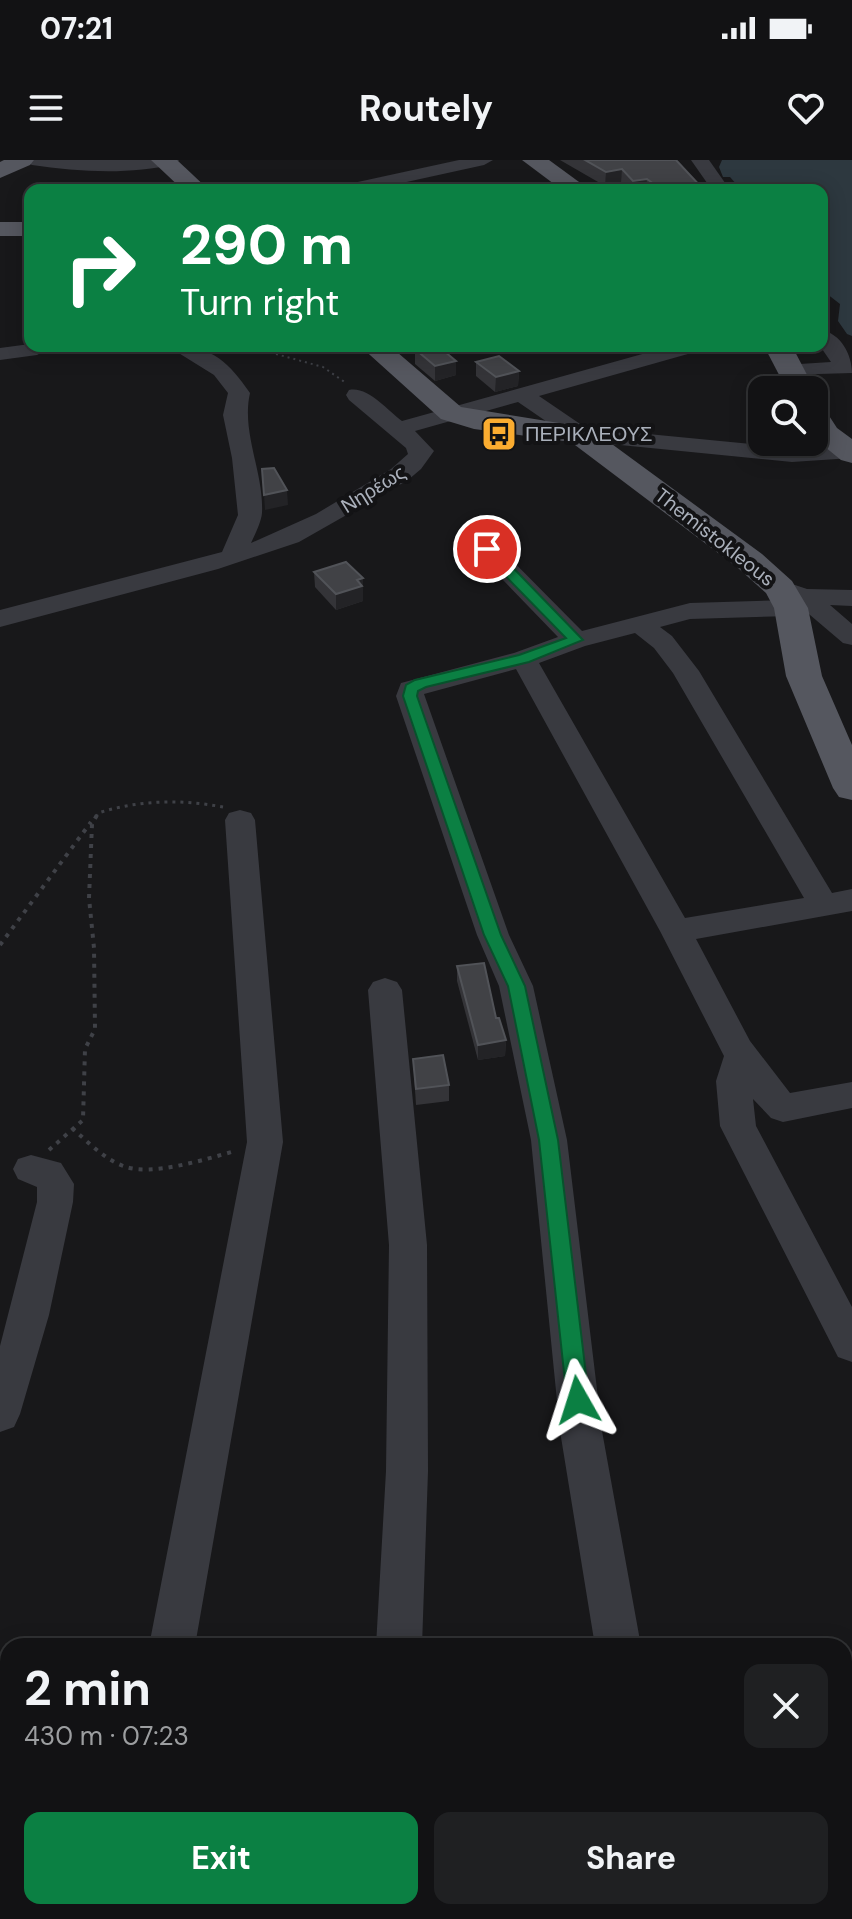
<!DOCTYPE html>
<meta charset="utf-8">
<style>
:root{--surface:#121214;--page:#1f2022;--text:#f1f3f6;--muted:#9c9ea0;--line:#313234;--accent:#0b8043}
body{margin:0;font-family:"DM Sans",sans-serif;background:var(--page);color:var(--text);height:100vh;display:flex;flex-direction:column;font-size:30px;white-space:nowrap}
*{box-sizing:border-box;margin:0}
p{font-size:26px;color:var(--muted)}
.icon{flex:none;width:44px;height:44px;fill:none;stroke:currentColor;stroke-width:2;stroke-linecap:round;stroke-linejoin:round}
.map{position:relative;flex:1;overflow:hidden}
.side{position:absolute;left:0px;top:1478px;width:852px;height:282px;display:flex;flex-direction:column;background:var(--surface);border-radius:24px 24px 0 0;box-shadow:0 4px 20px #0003,0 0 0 2px var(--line)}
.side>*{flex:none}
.hud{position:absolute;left:24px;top:24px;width:804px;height:168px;border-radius:16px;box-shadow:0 4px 20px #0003,0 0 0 2px var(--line);background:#0b8043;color:#fff;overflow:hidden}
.fabs{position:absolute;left:748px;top:216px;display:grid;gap:16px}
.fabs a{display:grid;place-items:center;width:80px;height:80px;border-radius:16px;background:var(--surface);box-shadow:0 4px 20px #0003,0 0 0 2px var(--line);font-size:40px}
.pin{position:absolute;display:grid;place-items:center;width:68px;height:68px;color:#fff;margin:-34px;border:4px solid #fff;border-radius:50%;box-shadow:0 2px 8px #0007}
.me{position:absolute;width:88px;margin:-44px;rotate:354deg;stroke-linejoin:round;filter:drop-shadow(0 0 6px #0008)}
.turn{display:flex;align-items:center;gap:28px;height:168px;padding:0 24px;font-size:36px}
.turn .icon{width:104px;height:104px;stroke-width:2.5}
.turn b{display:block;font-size:56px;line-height:68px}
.round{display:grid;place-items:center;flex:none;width:84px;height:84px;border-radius:16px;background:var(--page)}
.summary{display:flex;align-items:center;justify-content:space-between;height:136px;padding:0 24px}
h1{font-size:48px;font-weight:700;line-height:60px}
.cta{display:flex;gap:16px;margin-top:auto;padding:16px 24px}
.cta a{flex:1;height:92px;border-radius:16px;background:var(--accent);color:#fff;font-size:32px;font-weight:700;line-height:92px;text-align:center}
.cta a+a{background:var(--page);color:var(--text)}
.status{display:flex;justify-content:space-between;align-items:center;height:56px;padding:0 40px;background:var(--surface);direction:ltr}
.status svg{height:22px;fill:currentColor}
header{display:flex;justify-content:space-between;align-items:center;height:104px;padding:0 24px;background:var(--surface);font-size:36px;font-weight:700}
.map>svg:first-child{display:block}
.water{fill:#2d383f}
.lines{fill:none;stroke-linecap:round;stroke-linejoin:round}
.path-far2{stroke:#3f4147;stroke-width:2;stroke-dasharray:2 4;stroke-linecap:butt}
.path-far1{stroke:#3f4147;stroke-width:3;stroke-dasharray:3 5;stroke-linecap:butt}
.path{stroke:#3f4147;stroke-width:4;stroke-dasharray:4 6;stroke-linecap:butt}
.minor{fill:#393a40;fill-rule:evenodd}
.major{fill:#55575f;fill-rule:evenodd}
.wall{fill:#343438}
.shaded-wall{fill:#232326}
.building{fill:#414246;stroke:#515358;stroke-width:2}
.route{fill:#0b8043;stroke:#07532c;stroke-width:2}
.labels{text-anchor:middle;stroke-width:8;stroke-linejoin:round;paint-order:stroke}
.far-poi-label{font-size:20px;fill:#aab0bb;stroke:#131315;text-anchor:start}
.far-street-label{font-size:20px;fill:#aab0bb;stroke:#131315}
</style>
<div class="status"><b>07:21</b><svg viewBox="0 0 49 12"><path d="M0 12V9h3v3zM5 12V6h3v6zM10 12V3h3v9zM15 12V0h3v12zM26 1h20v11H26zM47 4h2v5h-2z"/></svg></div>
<header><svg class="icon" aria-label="menu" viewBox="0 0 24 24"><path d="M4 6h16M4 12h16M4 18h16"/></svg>Routely<svg class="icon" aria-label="heart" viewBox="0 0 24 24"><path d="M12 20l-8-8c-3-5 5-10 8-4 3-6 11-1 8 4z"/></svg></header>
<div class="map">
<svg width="852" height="1759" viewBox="0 0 852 1759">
<rect width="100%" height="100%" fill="#18181a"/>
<path class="water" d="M722,0H852V176L847,174L838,161L840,144L822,130V30H731L737,25L730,17H723L719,7Z"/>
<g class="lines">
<path class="path-far2" d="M276,194L323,207L346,223"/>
<path class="path-far1" d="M96,657L98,653C139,640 181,639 223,647"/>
<g class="path">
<path d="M0,785L91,662"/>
<path d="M72,968C88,982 103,998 123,1006C151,1017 206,999 235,991"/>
<path d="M49,990L83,960L85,889L95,869L94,788L89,738L92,664L97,655"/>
</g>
<g class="minor">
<path d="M23,0H179L176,4C129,15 79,12 32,5Z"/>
<path d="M459,0H493L484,5L370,30H335L344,25Z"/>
<path d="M691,0H709L730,30H712Z"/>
<path d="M822,170C841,174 852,195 852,213L784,215L781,210L784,205L831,202L820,186Z"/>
<path d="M30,184L48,189L37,195L0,200V188Z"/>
<path d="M175,186C213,186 229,203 250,233C241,273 264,312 262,353C261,363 255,374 251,383L316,354L391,309L408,294L406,288L349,240L346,235L349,230C368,226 387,250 402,261L671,186H706L702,190L539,236L586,268L792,288L850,285L852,298L792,302L580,281L572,279L518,242L415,271L434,291L421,309L408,320L299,382L218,409L0,467V450L222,392L238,355L232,298L223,255L228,233L214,215L177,192Z"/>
<path d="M487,382L496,384L582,471L690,443L789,440L771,433L767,428L771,423L780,420L807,429L852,430V446L830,445L852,464V485L843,483L803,449L791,456L690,459L660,467L672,476L699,511L832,733L852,729V751L696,779L750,881L790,933L852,922V948L783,962L771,958L753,939L756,966L852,1147V1202L838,1197L720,966L716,921L724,896L660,771L516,509L424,534L509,775L533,826L567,980L602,1271L641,1486H595L560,1271L531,980L499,826L477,775L396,536L401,523L514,493L558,477L478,394L475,389L478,384ZM635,473L654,488L673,513L804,738L685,758L539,503L585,486Z"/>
<path d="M240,650L251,653L255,660L283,982L195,1486H149L247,982L225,660L229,653Z"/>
<path d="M385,818L397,822L402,830L427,1085L428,1311L422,1486H376L386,1311L389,1085L368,830L373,822Z"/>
<path d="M31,995L61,1003L74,1024L73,1042L49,1155L20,1254L14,1267L0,1272V1186L37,1042V1027L18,1019L13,1009L18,999Z"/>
<path d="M844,1695L852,1696V1746L844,1745Z"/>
<path d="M98,1752H148L147,1759H97Z"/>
<rect x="360" y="1752" width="50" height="7"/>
<path d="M637,1752H687L688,1759H638Z"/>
</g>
<g class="major">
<path d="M4,0H34L30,5L0,18V2Z"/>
<path d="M151,0H177L209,30H183Z"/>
<path d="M522,0H549L590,30H562Z"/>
<rect x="0" y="62" width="30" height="14"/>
<path d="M360,186H390L461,247L590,268L762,394L792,421L808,448L822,516L852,585V640L839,637L833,628L786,516L774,448L766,433L738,408L571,282L474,269L441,259Z"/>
<path d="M764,186H792L815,230L814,232L787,230Z"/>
<path d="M814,245L824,248L837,268L852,279V303L841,300L814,278Z"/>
</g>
</g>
<g class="wall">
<path d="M560,0H676L704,30H627L621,23L605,26Z"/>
<path d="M614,186H649L624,194Z"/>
<path d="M415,189L456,215L435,221L415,204Z"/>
<path d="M476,202L519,211L518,226L495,232L476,216Z"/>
<path d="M314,412L363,418V441L336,450L315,427Z"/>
<path d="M457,806L496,858L506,880L505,896L478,900L457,821Z"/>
<path d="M413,899L449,925V941L416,945Z"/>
</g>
<g class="shaded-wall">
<path d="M622,9L621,23L605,26L606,12Z"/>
<path d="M647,19L646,30H632L633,21Z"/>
<path d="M624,186H649L624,194Z"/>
<path d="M456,201V215L435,221V206Z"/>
<path d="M519,211L518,226L495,232L496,217Z"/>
<path d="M287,330L288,345L265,350L264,335Z"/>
<path d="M363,418V441L336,450V434L357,420Z"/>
<path d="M506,880L505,896L478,900V885Z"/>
</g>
<g class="building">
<path d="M585,0H676L704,30H662L647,19L633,21L622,9L606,12Z"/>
<path d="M428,186H438L456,201L435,206L415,189Z"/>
<path d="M499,196L519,211L496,217L476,202Z"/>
<path d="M274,308L287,330L264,335L262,309Z"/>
<path d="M346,402L363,418L357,420L362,426L336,434L314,412Z"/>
<path d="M484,803L496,858H499L506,880L478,885L457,806Z"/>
<path d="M443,895L449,925L416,929L413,899Z"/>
</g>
<path class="route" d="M482,386H492L583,480L529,502L426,527L418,531L417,536L501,775L525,826L558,980L589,1240L585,1247L578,1250L570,1247L567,1240L539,980L508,826L484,775L403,536L406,525L415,520L519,495L566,478L482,392Z"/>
<defs>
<symbol id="bus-square" viewBox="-11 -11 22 22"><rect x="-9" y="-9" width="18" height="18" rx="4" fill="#faac30" stroke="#131315"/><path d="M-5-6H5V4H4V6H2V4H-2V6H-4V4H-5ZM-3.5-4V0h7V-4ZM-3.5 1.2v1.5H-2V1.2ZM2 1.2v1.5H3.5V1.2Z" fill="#111"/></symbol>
</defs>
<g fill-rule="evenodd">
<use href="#bus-square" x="479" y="254" width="40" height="40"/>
</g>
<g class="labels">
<g class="far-poi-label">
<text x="525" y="281">ΠΕΡΙΚΛΕΟΥΣ</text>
</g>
<g class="far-street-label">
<text transform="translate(373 329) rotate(-32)" y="7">Νηρέως</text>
<text transform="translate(715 377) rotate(38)" y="7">Themistokleous</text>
</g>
</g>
</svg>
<div class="fabs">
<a><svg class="icon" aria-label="search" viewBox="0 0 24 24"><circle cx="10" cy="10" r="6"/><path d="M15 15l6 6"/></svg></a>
</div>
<div class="pin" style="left:487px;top:389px;background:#d93025"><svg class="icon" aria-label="arrive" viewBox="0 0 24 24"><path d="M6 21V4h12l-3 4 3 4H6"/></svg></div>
<svg class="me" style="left:578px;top:1240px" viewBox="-20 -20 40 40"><path d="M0-17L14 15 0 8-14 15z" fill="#0b8043" stroke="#fff" stroke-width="4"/></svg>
<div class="hud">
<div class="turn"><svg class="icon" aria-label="right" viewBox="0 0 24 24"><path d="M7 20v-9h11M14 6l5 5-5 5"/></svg><div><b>290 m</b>Turn right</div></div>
</div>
<section class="side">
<div class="summary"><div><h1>2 min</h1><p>430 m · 07:23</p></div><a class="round"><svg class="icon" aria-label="close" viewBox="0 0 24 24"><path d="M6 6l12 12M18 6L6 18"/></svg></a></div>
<div class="cta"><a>Exit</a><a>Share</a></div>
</section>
</div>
